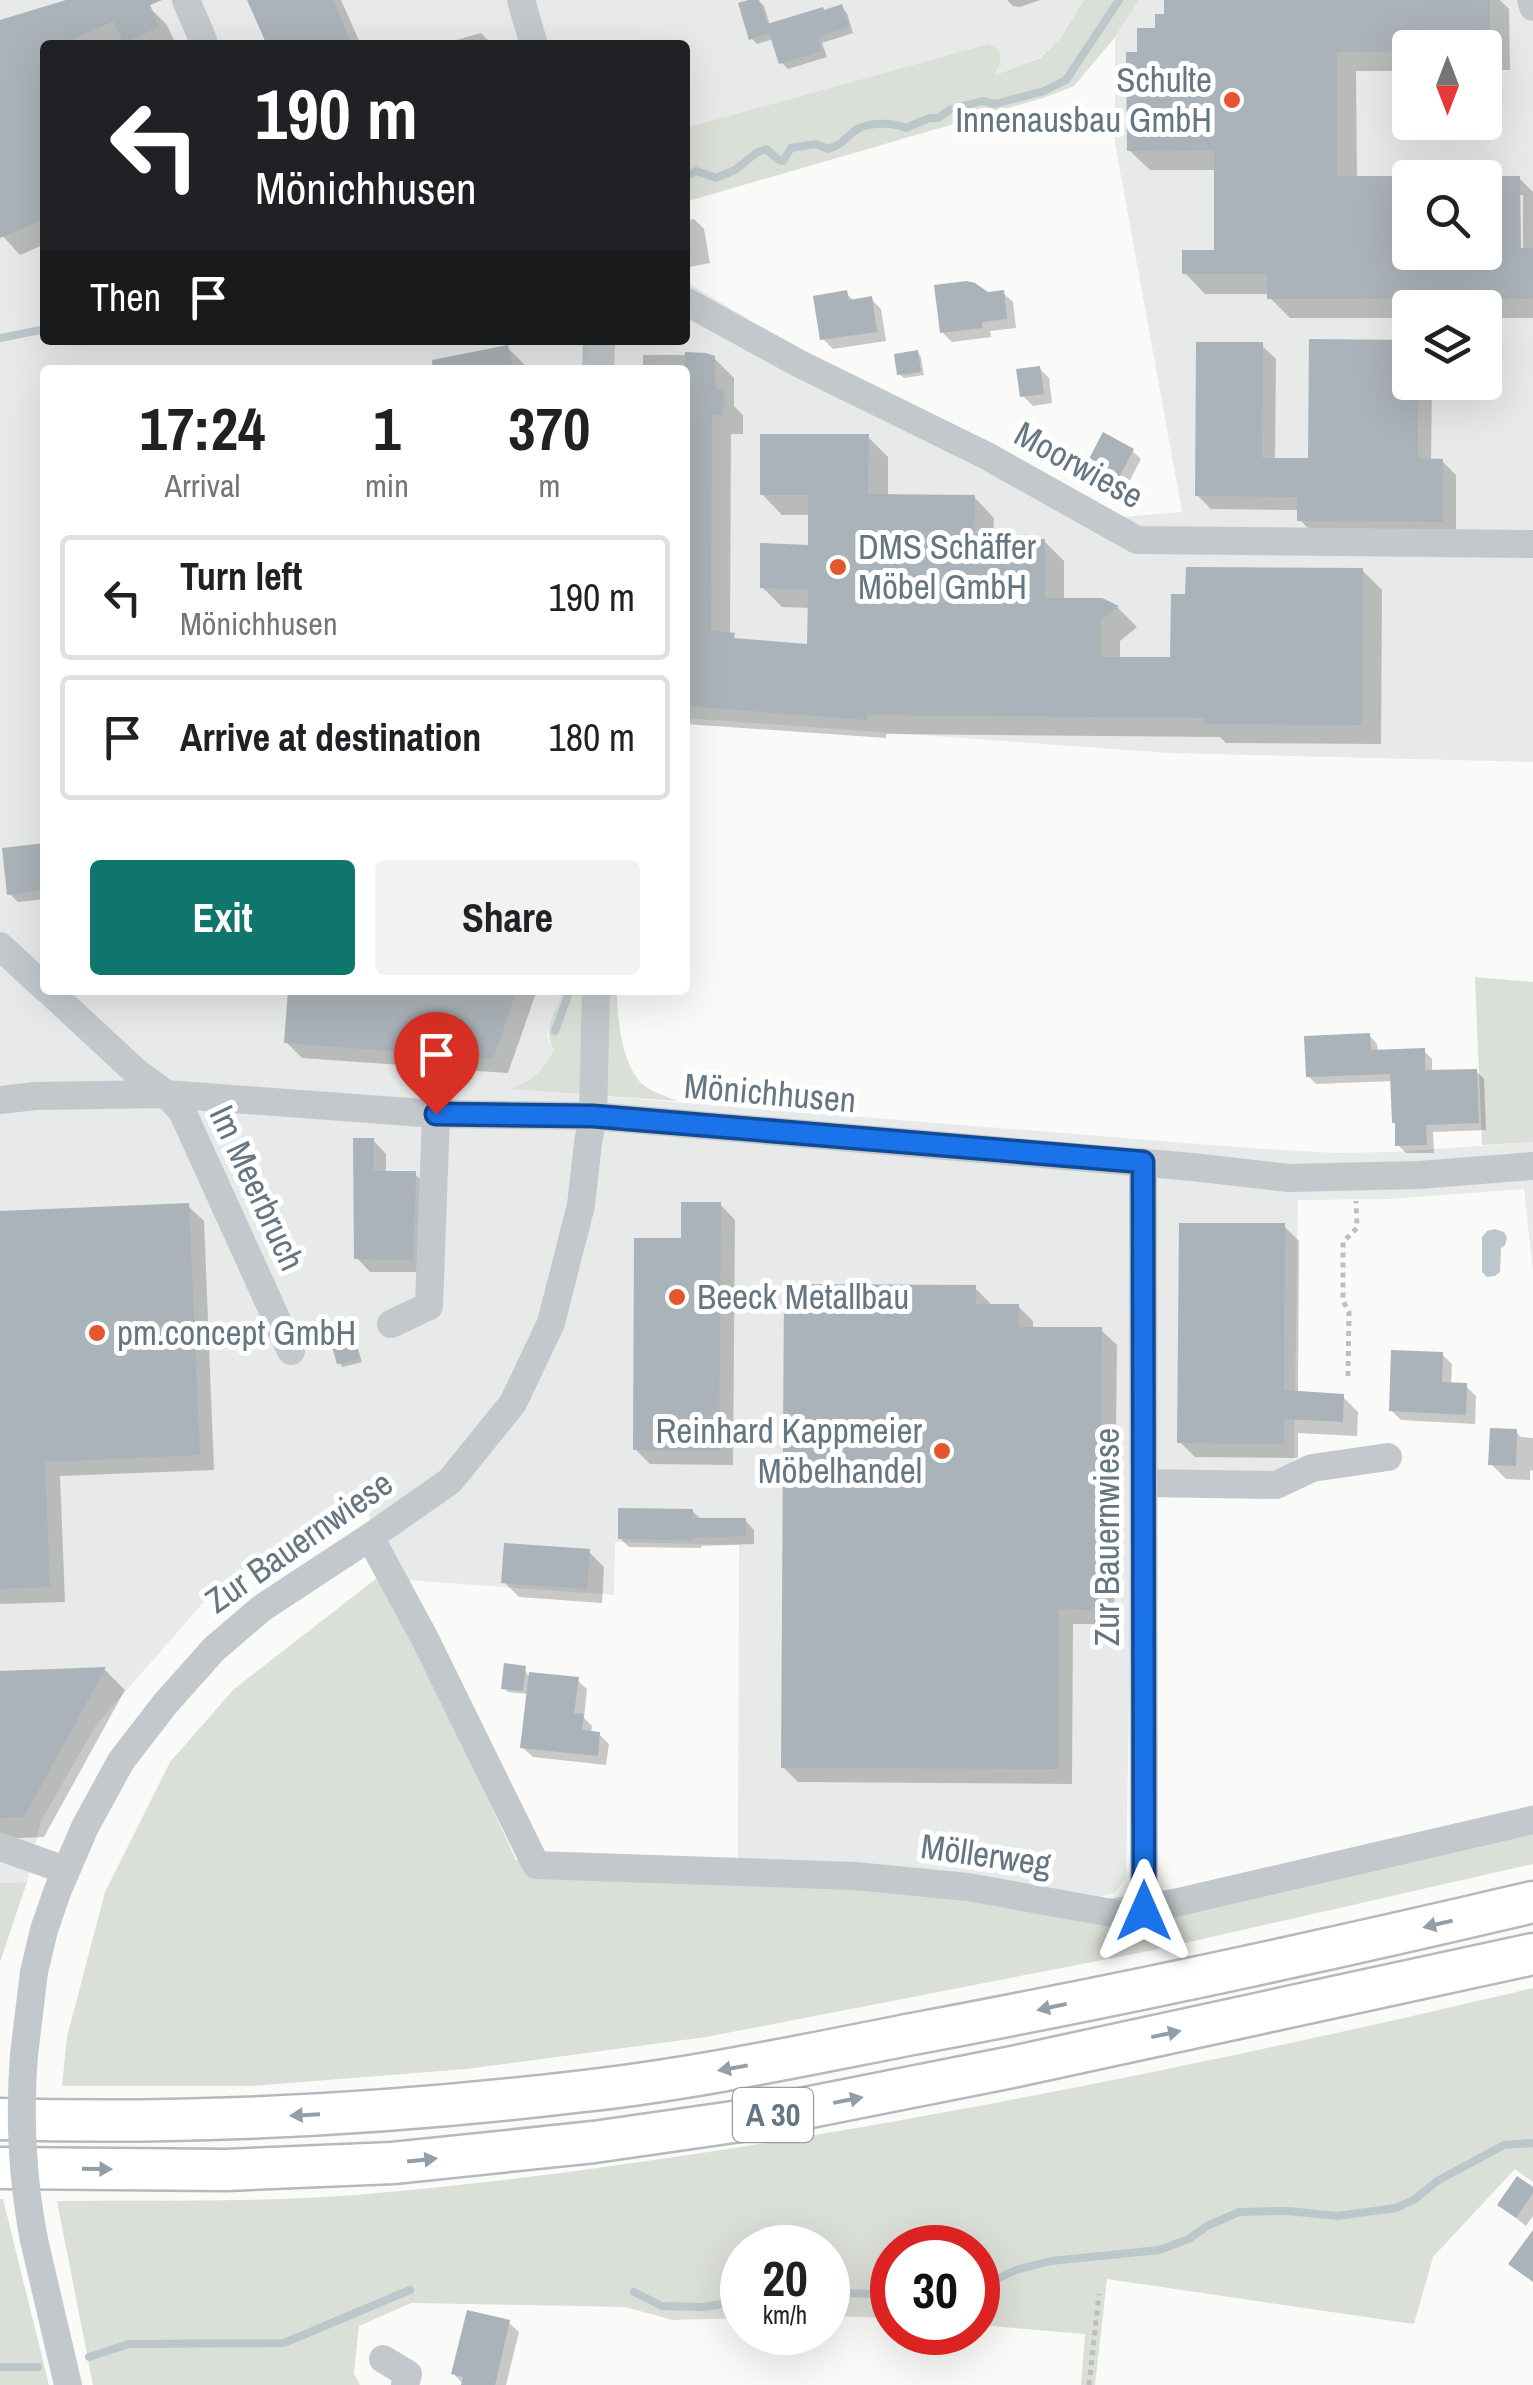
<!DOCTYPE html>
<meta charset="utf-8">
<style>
:root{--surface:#fff;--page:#f2f2f2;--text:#202124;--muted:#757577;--line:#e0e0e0;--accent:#0f766e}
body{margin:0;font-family:"Archivo Narrow",sans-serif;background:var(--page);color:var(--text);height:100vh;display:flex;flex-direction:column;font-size:38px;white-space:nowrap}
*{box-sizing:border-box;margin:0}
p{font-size:32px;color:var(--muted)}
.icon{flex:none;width:55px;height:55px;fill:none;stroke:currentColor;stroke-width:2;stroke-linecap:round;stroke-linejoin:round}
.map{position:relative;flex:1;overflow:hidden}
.sheet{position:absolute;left:40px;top:365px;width:650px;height:630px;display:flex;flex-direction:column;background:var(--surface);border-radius:10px;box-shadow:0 10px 40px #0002}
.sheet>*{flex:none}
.top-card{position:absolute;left:40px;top:40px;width:650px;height:305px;border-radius:10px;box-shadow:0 10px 40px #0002;background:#202124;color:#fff;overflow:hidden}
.needle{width:65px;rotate:180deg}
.controls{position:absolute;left:1392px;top:30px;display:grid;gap:20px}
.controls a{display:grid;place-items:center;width:110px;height:110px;border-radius:10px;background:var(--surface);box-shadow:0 10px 40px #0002;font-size:50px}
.speed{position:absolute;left:720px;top:2225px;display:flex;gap:20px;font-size:50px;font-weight:700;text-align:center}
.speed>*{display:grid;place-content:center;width:130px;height:130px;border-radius:50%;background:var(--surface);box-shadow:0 10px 40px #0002;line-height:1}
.speed small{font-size:25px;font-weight:400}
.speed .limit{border:15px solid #d22;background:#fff;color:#111}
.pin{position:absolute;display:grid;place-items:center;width:85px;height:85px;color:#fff;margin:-102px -42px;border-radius:50% 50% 50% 0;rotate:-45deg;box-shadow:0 0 10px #0007}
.pin .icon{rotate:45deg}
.me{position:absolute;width:110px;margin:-55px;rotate:0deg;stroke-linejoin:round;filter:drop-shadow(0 0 8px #0008)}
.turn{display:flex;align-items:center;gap:35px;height:210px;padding:0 50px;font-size:45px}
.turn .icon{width:130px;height:130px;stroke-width:2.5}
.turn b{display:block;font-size:70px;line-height:85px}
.then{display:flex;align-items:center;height:95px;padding:0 50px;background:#0003;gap:20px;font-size:38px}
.eta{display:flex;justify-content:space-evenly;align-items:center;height:170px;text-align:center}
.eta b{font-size:60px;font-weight:800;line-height:70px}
.button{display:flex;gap:20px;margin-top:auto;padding:20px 50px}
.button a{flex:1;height:115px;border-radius:10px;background:var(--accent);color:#fff;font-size:40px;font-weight:800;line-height:115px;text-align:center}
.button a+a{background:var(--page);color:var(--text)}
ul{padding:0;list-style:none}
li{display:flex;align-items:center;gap:30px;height:125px;margin:0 20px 15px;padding:0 30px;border:5px solid var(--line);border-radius:10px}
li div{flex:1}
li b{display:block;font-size:38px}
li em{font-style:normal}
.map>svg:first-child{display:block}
.built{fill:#e8e9e9;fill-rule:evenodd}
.green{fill:#dadfd7}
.water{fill:#bbc7cb}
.shadow{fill:#0003;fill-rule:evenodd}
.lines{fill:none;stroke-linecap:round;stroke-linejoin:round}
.stream{stroke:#bbc7cb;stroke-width:8}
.building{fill:#aab3b9}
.highway-casing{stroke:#b4b9bd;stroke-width:45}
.path{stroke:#bbbfc2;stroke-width:5;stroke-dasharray:5 5;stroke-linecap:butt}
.minor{stroke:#c3c8cc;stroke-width:28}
.highway{stroke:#fff;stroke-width:40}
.minor-bridge{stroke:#c3c8cc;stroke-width:28}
.oneway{fill:#939fa8}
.route-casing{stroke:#114b97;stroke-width:25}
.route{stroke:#1a73e8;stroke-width:18}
.poi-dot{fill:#e4572e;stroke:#fff;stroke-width:4}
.labels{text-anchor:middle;stroke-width:10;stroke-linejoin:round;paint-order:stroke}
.shield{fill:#fff;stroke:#939fa8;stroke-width:2.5}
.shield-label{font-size:32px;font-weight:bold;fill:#657683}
.poi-label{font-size:35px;fill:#657683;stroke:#fff;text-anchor:start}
.street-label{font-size:35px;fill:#657683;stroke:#fff}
</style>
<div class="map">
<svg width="1533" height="2385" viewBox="0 0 1533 2385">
<rect width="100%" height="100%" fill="#fafaf8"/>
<path class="built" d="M0,0H1084L1059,40L1039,58L976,82L999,49L988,44L685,128V45H45V340H685V281L805,353L1122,517L1182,512L1115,143V37L1139,0H1533V762L1170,753L685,718V370H45V990H563L550,1022L547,1036L554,1050L545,1069L525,1084L513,1089L1249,1148L1335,1153L1394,1152L1533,1142V1272L1524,1189L1389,1199L1298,1200L1294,1469L1280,1474L1133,1475L1126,1878L1115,1892L1087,1902L738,1862L739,1545L615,1542L614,1595L407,1580L392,1551L360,1503L203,1603L96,1725L41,1821L27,1882L0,1883ZM1410,48H1485V122H1410ZM1410,178H1485V252H1410ZM1410,308H1485V382H1410Z"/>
<g class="green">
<path d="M1084,0H1139L1115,37L1074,86L1043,98L685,202V128L988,44L999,49C1002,64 998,65 995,75L1040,58L1059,40Z"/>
<path d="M1475,977L1533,982V1142L1482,1145Z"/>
<path d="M563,990H617C617,1017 621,1061 641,1083C649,1091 666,1096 677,1101L509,1089C532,1082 543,1071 554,1050C541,1025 556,1014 563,990Z"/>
<path d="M377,1578L434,1682L516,1860L543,1858L1087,1902L1178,1888L1533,1805V1864L1154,1950L706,2037L466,2069L250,2086H62L67,2037L105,1892L170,1762L234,1689Z"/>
<path d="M27,1882L0,1962V1883Z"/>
<path d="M1533,1988V2182L1515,2169L1433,2257L1414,2324L1107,2279L1095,2385H1081L1085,2334L978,2325V2248H892V2318L828,2316V2248H742V2318L673,2320L625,2307L411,2303L359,2326L354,2373L360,2385H93L57,2201C168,2200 279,2203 389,2192C542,2178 694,2155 845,2130C1076,2090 1305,2042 1533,1988Z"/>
<path d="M0,2199H3L49,2385H0Z"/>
</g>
<path class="water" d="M1495,1229L1504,1232L1507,1238L1505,1245L1501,1248L1500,1272L1495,1276L1487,1277L1482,1272V1237L1487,1231Z"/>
<g class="shadow">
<path d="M68,0H135L149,7L167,25L176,45H128L125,42L118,45H45V244L20,255L0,233V23Z"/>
<path d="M250,0H341L361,45H269Z"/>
<path d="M758,0L764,6L770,26L841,7L847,13L853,33L822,43L827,57L788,69L782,63L774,39L757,44L751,38Z"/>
<path d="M1007,0H1040L1020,7L1013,6Z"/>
<path d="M1167,0H1500L1509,9L1510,70H1485V48H1410V71H1356L1357,179H1410V252H1485V178H1519L1533,192V318H1485V308H1410V318H1290L1270,298V294H1205L1185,273L1217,253L1216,170H1150L1129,150L1140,54L1167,16ZM1518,195H1523V260H1518Z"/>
<path d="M481,33L493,45H439Z"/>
<path d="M694,219L704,229L710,263L685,268V221Z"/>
<path d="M846,293L855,302L871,299L881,309L886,341L833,349L823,339Z"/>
<path d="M1003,293L1013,302L1016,328L990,331L991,337L952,342L942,332Z"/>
<path d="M1410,342V382H1432L1431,461H1442L1456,475V535L1314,534L1300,520V510L1211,509L1197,495L1261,345L1276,359L1275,460H1311Z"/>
<path d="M508,348L525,365L526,370H442Z"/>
<path d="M917,352L921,357L924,375L904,378L899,374Z"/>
<path d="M643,355H706L714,358L734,378V406L743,415V434H731L730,635L739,641L810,646V608L782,607L762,587L810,547V515H782L762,494L868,437L888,457V497H974L994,518L993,541H1044L1064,561V600H1101L1118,608L1137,627L1120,641V659L1173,660L1362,570L1382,590L1381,744L1226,743L1220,737L886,734V738L685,724V370H643Z"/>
<path d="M1039,368L1049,378L1052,403L1033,406L1023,396Z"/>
<path d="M1132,451L1141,459L1121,497L1093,482L1085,474Z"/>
<path d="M45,845V899L18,902L10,894Z"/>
<path d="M290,990H449L443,1068L302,1058L286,1042Z"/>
<path d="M471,990H537L508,1073L463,1070L448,1055Z"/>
<path d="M1369,1035L1377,1044L1378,1052L1424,1051L1432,1059V1072L1476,1071L1484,1079L1486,1130L1433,1132L1434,1153H1406L1398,1145L1393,1081L1316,1084L1308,1076Z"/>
<path d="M373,1140L386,1154V1174H415L428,1187L425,1272H370L357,1258Z"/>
<path d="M720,1204L735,1220L733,1465L650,1464L635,1449L683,1240Z"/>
<path d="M188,1206L204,1221L214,1470L60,1476L65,1602L0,1604V1214Z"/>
<path d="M1284,1226L1299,1241L1298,1394L1343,1397L1358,1412L1357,1436L1298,1433V1458L1195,1457L1180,1442Z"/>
<path d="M975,1288L990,1303V1306H1018L1033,1321V1329L1101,1330L1117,1345L1114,1616L1105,1624H1073L1072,1784L798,1782L783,1767Z"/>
<path d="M353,1341L357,1345L362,1362L343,1367L339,1363Z"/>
<path d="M1442,1354L1452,1364L1451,1385L1466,1386L1476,1396L1475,1424L1401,1420L1391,1410Z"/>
<path d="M1516,1432L1521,1437L1533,1438V1471L1530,1470V1480L1506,1479L1491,1464Z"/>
<path d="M692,1511L702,1520H745L754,1530V1544L701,1546V1548L629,1547L620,1538Z"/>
<path d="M589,1552L604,1567L602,1603L519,1597L504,1582Z"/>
<path d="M524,1668L528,1675L577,1680L587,1689L584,1718L592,1726L591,1734H599L609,1744L606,1765L533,1757L523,1748L529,1694L508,1692L504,1688Z"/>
<path d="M105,1670L125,1690L44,1837L0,1839V1674Z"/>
<path d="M1533,2190V2216L1526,2226L1500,2205Z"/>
<path d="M509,2323L519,2332L506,2385H464L454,2374Z"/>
</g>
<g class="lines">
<g class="stream">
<path d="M685,177L696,171L716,178L735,170L756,153L766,149L779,160L783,161L791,148L816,144L828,149C846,143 844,138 856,130C869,122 893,122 906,128L929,118H938L951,109L982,101L995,104L1044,91L1066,80L1119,0"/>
<path d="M0,338L45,329"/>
<path d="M586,370L587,340"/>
<path d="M555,1031L570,990"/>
<path d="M978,2288L1016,2270L1051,2261L1159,2250L1189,2239L1207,2226L1239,2212L1288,2211L1337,2216L1396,2208L1415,2199L1437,2181L1504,2145L1533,2143"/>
<path d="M634,2292L662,2306L703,2307L742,2301"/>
<path d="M828,2293L892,2294"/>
<path d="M89,2357L129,2344L284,2343L410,2290"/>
<path d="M0,2367H38"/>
</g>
</g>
<g class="building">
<path d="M66,0H162L150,5L159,27L123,43L114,21L59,45H45V219L0,238V20Z"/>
<path d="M247,0H333L352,45H267Z"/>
<path d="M748,0H759L767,24L823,7L824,10L842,4L849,27L818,37L822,51L779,64L769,33L749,40L738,3Z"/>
<path d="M1164,0H1490V48H1410V51L1337,52V176H1410V252H1485V176H1520L1521,248H1533V299H1267V274H1182V250H1214V150L1127,151L1126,52H1137V28H1155V14H1164Z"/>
<path d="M967,281L975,283L988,292L1004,290L1007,319L982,322V328L940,333L934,285Z"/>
<path d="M847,290L849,300L872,296L877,332L820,340L813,296Z"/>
<path d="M1309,339L1410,340V382H1418V458L1443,459V522L1297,521V497L1195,496L1196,342H1263L1262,458H1308Z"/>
<path d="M508,345L513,370H433L432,360Z"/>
<path d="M918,350L921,372L897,375L894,354Z"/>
<path d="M685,352L706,353L715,356V388L724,392L723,415H712L711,630L735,633L734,638L807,644L808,590L760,588V543L808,545V495H760V434H869L868,494L975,495L974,538L1045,539V598H1102L1119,606L1101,620V657H1170L1171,594H1185L1186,567L1363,568L1362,725L1204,724V718L867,715V720L685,706Z"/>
<path d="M1040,366L1044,394L1020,397L1016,369Z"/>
<path d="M1103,432L1134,449L1112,490L1081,474Z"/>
<path d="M45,843V890L7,895L2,848Z"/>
<path d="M288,990H517L493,1059L284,1043Z"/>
<path d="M1370,1033L1371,1050L1425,1048V1070L1477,1069L1479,1123L1426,1125L1427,1145L1395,1146V1123H1392L1390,1074L1306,1077L1304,1036Z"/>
<path d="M353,1138H374V1171H416L413,1260L354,1259Z"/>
<path d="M681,1202H721L719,1451L633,1450L634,1238H681Z"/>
<path d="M189,1203L200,1455L45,1462L50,1587L0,1589V1211Z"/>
<path d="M1179,1223H1285L1284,1390L1344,1394L1343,1422L1284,1419V1444L1177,1443Z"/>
<path d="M784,1284L976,1285V1304H1019V1327H1102L1101,1595L1097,1605L1089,1610L1059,1609L1058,1769L781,1768Z"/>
<path d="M354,1338L359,1359L337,1364L331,1343Z"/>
<path d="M1391,1350L1443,1352L1442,1382L1467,1383L1466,1415L1389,1411Z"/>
<path d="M1490,1428L1517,1429L1516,1466L1488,1465Z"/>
<path d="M618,1508L693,1509V1518H746V1536L693,1538V1540L618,1539Z"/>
<path d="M504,1543L590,1549L587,1589L501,1583Z"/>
<path d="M504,1663L526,1666L523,1691L501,1689Z"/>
<path d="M106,1667L24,1817L0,1818V1671Z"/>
<path d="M529,1672L579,1677L574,1713L584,1714L582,1730L600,1732L598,1756L520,1748Z"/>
<path d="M1517,2176L1533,2187V2193L1516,2218L1497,2205Z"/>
<path d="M1533,2230V2282L1508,2264Z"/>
<path d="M467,2310L510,2320L495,2385H461L463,2377L451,2374Z"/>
</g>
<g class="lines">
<defs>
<g id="highway">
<path d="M0,2119C195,2125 390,2114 584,2091C692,2079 800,2056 907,2035C1117,1996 1325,1951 1533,1902"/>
<path d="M0,2168L226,2170L393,2163L594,2142L740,2121L1017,2066L1533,1954"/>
</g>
</defs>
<use href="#highway" class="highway-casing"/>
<g class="path">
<path d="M1348,1376L1349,1312L1343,1301V1242L1357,1228L1356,1201"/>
<path d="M1089,2385L1099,2294"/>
</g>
<g class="minor">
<path d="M186,0L203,40"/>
<path d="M521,0L534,45"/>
<path d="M1531,0L1533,7"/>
<path d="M685,301L798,363L987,456L1137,540L1533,544"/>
<path d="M600,370L601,340"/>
<path d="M0,946L45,988"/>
<path d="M48,990L135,1071L166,1094L182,1111L291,1351"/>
<path d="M0,1100L35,1096L166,1094L436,1114L593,1116L1193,1167L1288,1178L1419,1175L1533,1166"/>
<path d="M1143,1162L1144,1911"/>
<path d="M391,1324L429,1306L436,1114"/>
<path d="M1144,1483L1276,1485L1312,1468L1388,1457"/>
<path d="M370,1537L424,1637L536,1865L855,1876L968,1887L1123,1915L1533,1820"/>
<path d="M0,1847L65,1870"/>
<path d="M24,2055L34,1972L44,1930L57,1892L85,1827L121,1761L165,1704L214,1649L262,1608L370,1537L450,1481L513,1403L551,1323L581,1205L588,1143L593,1116L596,990"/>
<path d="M34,2240L68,2385"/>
<path d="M383,2359L408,2374L405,2385"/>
</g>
<use href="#highway" class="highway"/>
<path class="minor-bridge" d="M24,2055C19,2118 22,2178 34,2240"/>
</g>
<defs><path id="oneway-solid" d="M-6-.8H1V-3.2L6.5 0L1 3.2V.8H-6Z" transform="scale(2.5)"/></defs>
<g class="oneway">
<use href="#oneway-solid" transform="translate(1438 1924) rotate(167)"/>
<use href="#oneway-solid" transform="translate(1052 2007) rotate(168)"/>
<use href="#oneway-solid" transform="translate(1166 2034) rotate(-12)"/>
<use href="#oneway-solid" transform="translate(733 2068) rotate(170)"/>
<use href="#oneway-solid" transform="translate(848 2100) rotate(-11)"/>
<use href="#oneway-solid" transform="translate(305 2115) rotate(177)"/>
<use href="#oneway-solid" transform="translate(422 2160) rotate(-6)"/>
<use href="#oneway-solid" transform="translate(97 2169) rotate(1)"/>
</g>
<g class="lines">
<defs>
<path id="route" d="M436,1114L593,1116L1143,1162L1144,1911"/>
</defs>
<use href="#route" class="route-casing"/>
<use href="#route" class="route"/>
</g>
<g class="poi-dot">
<circle cx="1232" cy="100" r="10"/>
<circle cx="838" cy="567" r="10"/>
<circle cx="677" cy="1297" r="10"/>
<circle cx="97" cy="1333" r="10"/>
<circle cx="942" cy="1451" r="10"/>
</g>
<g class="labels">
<rect class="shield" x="733" y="2088" width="80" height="54" rx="8"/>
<g class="shield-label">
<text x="773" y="2126">A 30</text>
</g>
<g class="poi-label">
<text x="1212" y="92" text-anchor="end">Schulte<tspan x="1212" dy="40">Innenausbau GmbH</tspan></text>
<text x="858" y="559">DMS Schäffer<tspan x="858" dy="40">Möbel GmbH</tspan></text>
<text x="697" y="1309">Beeck Metallbau</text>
<text x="117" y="1345">pm.concept GmbH</text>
<text x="922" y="1443" text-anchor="end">Reinhard Kappmeier<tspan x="922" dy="40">Möbelhandel</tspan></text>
</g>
<g class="street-label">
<text transform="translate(1079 465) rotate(29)" y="12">Moorwiese</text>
<text transform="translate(770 1093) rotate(5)" y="12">Mönichhusen</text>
<text transform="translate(257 1188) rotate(65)" y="12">Im Meerbruch</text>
<text transform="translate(1107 1537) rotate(-90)" y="12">Zur Bauernwiese</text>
<text transform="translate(299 1542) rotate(-35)" y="12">Zur Bauernwiese</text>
<text transform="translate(986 1855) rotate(8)" y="12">Möllerweg</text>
</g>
</g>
</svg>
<div class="controls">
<a><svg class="needle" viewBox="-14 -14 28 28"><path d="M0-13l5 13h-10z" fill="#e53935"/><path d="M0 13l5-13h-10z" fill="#757577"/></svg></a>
<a><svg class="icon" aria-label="search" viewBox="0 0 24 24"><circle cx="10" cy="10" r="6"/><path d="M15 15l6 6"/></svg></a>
<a><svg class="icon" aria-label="layers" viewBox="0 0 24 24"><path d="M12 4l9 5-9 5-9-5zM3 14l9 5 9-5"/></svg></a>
</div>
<div class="speed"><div>20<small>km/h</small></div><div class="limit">30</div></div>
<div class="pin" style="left:436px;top:1114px;background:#d93025"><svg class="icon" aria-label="arrive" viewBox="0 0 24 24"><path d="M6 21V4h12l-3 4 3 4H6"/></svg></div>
<svg class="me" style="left:1144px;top:1911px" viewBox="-20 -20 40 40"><path d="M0-17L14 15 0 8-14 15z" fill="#1a73e8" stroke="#fff" stroke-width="4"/></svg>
<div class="top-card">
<div class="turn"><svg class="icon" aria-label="left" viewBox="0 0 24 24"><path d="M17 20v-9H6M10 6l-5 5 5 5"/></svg><div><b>190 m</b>Mönichhusen</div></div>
<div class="then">Then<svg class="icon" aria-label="arrive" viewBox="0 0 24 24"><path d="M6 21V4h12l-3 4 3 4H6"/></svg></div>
</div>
<section class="sheet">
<div class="eta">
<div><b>17:24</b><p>Arrival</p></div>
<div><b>1</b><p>min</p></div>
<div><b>370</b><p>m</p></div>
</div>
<ul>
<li><svg class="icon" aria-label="left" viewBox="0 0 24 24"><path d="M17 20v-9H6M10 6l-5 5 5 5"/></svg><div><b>Turn left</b><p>Mönichhusen</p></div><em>190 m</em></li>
<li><svg class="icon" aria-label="arrive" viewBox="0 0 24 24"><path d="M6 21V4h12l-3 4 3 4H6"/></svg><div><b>Arrive at destination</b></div><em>180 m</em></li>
</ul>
<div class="button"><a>Exit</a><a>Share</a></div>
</section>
</div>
